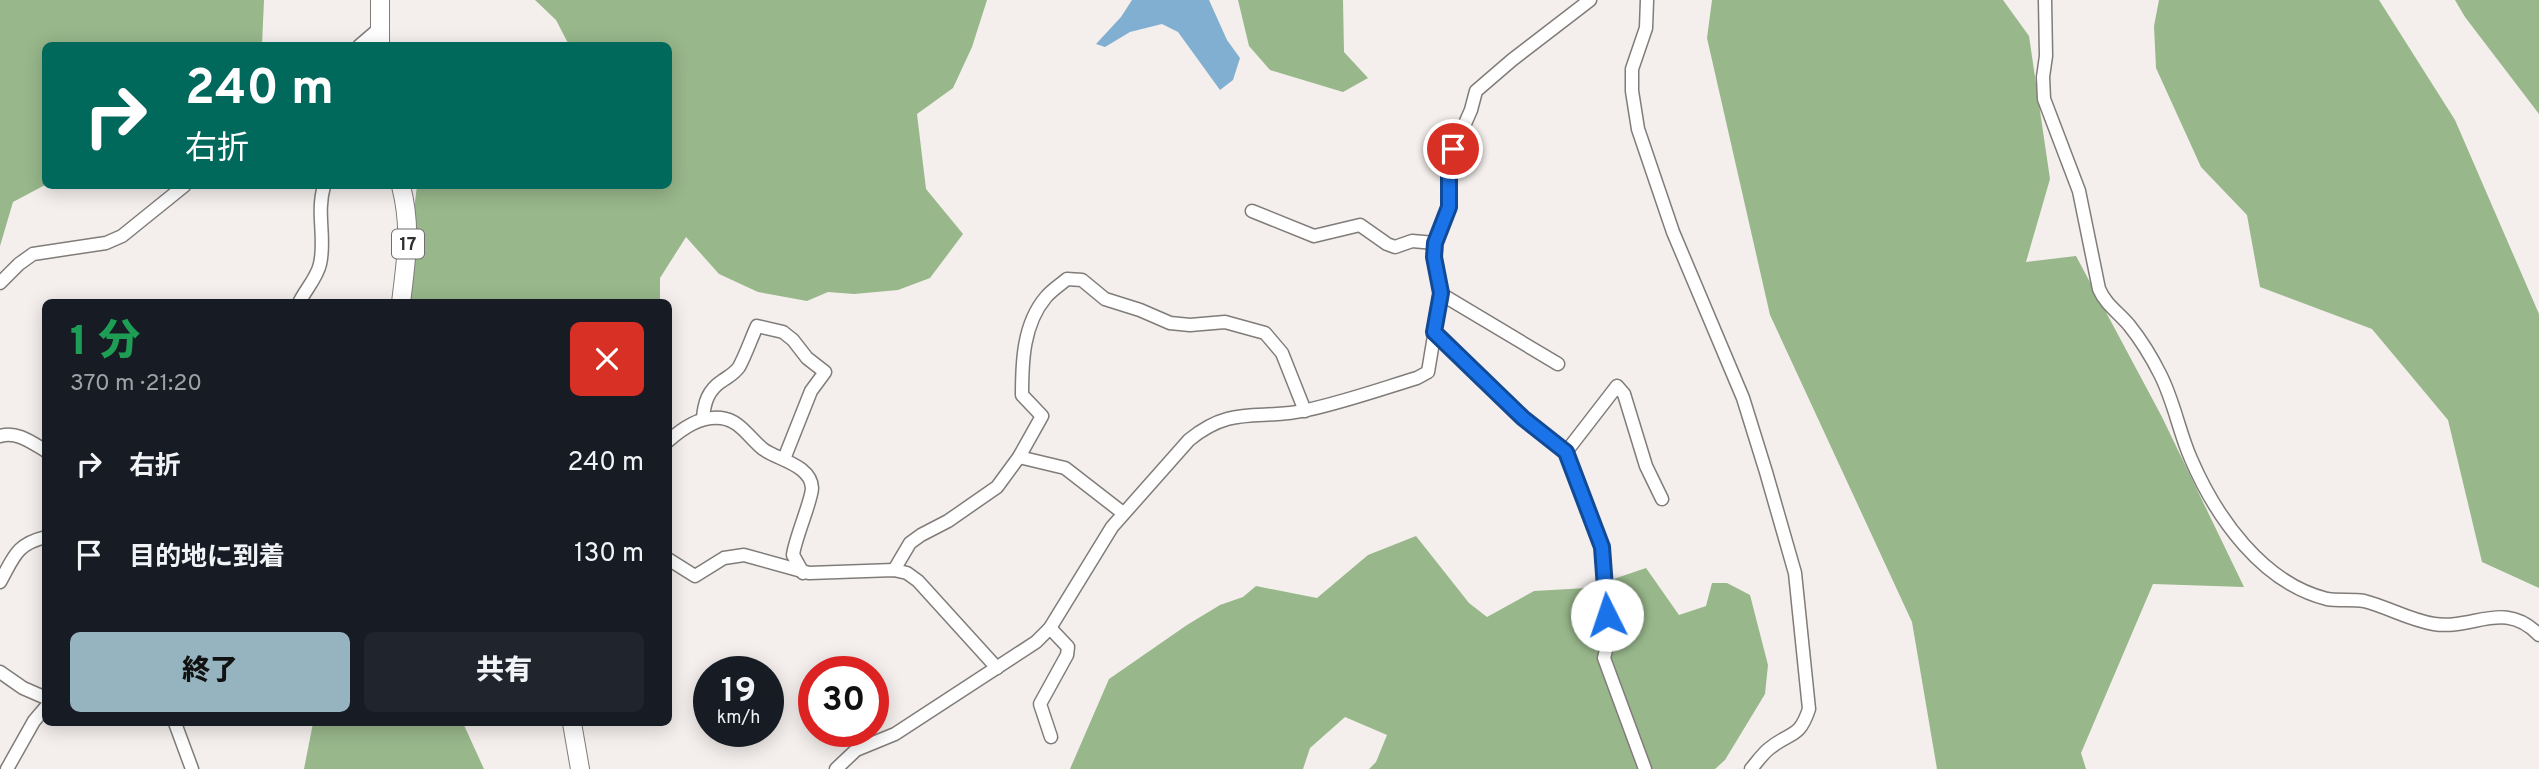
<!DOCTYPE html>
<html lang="ja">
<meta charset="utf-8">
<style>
:root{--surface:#171b24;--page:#20242c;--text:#f1f3f6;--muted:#9ea1a6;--accent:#96b4bf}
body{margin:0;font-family:Overpass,"Noto Sans JP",sans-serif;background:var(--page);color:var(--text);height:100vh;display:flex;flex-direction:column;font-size:26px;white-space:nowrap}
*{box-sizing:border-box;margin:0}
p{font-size:23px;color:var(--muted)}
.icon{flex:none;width:38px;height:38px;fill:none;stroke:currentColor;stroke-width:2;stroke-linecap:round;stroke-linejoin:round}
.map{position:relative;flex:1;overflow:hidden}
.panel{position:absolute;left:42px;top:299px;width:630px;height:427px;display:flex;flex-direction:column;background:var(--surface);border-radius:10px;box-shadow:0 4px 18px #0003}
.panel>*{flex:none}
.top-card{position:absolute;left:42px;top:42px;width:630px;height:147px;border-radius:10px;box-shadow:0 4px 18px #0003;background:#00695c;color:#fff;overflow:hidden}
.speed{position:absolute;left:693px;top:656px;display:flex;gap:14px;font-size:35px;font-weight:700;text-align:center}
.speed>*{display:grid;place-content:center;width:91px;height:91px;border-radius:50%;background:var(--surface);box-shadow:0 4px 18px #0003;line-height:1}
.speed small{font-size:18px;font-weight:400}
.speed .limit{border:10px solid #d22;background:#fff;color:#111}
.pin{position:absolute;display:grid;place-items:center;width:60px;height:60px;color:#fff;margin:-30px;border:4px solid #fff;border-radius:50%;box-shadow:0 2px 7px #0007}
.me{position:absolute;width:77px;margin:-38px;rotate:356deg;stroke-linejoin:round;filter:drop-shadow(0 0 5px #0008)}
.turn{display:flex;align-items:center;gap:24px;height:147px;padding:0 28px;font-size:32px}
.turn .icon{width:91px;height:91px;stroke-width:2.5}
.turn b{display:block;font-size:49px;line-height:60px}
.round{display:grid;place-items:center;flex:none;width:74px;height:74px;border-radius:10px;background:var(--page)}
.summary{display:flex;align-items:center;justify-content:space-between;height:119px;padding:0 28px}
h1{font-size:42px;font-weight:800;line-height:52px;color:#1e9e55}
.cta{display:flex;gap:14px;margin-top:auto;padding:14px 28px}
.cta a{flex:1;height:80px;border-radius:10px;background:var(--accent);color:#111;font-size:28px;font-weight:800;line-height:80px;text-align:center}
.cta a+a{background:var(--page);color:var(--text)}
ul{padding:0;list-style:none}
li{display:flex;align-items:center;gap:21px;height:91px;padding:0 28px}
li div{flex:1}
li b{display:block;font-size:26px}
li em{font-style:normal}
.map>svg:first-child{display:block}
.forest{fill:#98b78b}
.water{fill:#81afd1}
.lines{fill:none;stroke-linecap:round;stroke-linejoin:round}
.minor-casing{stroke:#807c79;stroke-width:15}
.primary-casing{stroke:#807c79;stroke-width:20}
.minor{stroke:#fff;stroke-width:12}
.primary{stroke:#fff;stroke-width:18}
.route-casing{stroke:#114b97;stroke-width:18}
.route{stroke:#1a73e8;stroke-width:12}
.labels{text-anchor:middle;stroke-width:7;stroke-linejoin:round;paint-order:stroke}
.shield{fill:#fff;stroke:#6f6d6d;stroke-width:2}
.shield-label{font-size:18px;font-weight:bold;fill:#312f2e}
</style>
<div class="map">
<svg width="2539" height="769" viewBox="0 0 2539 769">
<rect width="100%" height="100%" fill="#f4efec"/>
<g class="forest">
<path d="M0,0H264L262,45L46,46L45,185L13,202L0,246Z"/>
<path d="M535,0H987L972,47L953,88L917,114L926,189L963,234L930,278L898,290L854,294L828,292L807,301L758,292L719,274L686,237L660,278V303H402L417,186H668V46L569,45L556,20Z"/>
<path d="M1238,0H1343L1344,52L1368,78L1343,92L1270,70L1249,46Z"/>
<path d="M1712,0H2003L2029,36L2050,179L2026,262L2076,256L2162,417L2244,587L2153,584L2081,753L2086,769H1937L1912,622L1770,315L1707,38Z"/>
<path d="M2159,0H2379L2455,120L2539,314V588L2482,562L2448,420L2372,329L2260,287L2247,215L2201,167L2156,68L2154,26Z"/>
<path d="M2455,0H2539V114L2465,17Z"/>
<path d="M1416,536L1469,603L1487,617L1534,591L1587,588L1646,568L1679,615L1706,606L1712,583H1727L1750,595L1768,665L1765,694L1725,760L1715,769H1369L1376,762L1387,735L1345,717L1310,748L1303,769H1070L1109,679L1187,625L1220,605L1243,597L1256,586L1317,598L1368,555Z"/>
<path d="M313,723H463L484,769H304Z"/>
</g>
<path class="water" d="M1132,0H1209L1227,40L1240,58L1233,80L1220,90L1178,32L1162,24L1130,32L1105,47L1096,44L1121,17Z"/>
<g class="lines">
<defs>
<g id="minor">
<path d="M1647,0L1646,28L1632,69V91L1638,129L1673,232L1743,398L1766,472L1795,573L1809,709C1799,739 1791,731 1770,748C1763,753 1757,762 1751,769"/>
<path d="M2045,0L2046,56L2043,77L2044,99L2079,191L2099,289C2106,305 2118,312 2129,325C2141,340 2152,358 2160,374C2174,401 2179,432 2191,459C2216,517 2262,583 2327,599C2339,601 2352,599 2364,601C2388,607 2409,620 2434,624C2474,630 2504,599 2539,635"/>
<path d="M359,46L380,28"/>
<path d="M1252,211L1314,236L1360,225L1387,244L1395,247L1412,241L1435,243"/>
<path d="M0,283L19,264L33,254L106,243L122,236L184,186"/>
<path d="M1441,294L1558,364"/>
<path d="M299,303C305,290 317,278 320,264C326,239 316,213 324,186"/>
<path d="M1434,332L1523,418L1566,452L1602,547L1609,638L1604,658L1645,769"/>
<path d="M703,419C704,403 708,390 722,381C729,376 734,374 739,367C746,354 751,339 757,326L783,332L793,340L807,358L825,372L811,391L784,459"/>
<path d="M0,436C17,431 31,442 46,451"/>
<path d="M668,441C683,428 700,416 721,418C740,420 749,438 763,449C778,460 811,465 812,488C812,500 795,538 793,555L803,573"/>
<path d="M1566,452L1617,386L1624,394L1646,466L1662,499"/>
<path d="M1019,457L1065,468L1123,513"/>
<path d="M668,559L695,576L724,558L744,555L809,573L894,570L907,573L918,581L997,668"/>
<path d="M894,570L910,543L921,535L948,521L997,487L1019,457L1042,416L1022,395C1022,362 1023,324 1046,297C1052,290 1060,285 1067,279L1082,280L1105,299L1140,310L1170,323L1190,325L1225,322L1265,333L1282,353L1305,411"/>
<path d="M0,582C14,557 16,544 46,537"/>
<path d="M1050,628L1068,647L1067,655L1040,704L1051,737"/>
<path d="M0,672L23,688L46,698"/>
<path d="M175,723L192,769"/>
<path d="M7,769L34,721L46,707"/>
<path d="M836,769L856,750L895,734L1036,642L1050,628L1112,527L1189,440C1233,404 1259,421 1307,410C1344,402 1381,389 1417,378L1428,372L1441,294L1434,257L1435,243L1449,207V160L1471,110L1476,91L1512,60L1590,0"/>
</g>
<g id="primary">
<path d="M380,0V46"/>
<path d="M401,186C412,229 406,259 401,303"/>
<path d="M572,723L580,769"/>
</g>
</defs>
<use href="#minor" class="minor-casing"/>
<use href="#primary" class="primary-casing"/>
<use href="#minor" class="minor"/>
<use href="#primary" class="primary"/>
</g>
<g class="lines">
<defs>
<path id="route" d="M1453,149L1449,160V207L1435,243L1434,257L1441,293L1434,332L1523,418L1566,452L1602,547L1607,615"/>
</defs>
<use href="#route" class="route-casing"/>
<use href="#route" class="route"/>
</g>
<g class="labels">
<rect class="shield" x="392" y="229.5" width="32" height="29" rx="5"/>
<g class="shield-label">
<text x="408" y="250">17</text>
</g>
</g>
</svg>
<div class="speed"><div>19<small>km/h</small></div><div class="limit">30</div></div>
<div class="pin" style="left:1453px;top:149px;background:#d93025"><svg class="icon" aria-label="arrive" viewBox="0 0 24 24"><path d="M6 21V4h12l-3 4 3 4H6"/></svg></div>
<svg class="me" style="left:1607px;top:615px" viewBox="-20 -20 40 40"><circle r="19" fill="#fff"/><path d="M0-13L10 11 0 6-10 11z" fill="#1a73e8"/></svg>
<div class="top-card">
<div class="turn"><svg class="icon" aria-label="right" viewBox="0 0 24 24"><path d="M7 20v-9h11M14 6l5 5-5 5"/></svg><div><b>240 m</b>右折</div></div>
</div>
<section class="panel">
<div class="summary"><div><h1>1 分</h1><p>370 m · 21:20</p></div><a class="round" style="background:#d93025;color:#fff"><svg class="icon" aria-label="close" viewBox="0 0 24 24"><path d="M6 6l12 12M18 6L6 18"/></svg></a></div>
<ul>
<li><svg class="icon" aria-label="right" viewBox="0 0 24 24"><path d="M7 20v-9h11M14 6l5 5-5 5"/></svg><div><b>右折</b></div><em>240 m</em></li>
<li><svg class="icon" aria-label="arrive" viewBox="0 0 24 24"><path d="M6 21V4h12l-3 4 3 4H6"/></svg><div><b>目的地に到着</b></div><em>130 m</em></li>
</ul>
<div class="cta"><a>終了</a><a>共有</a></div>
</section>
</div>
